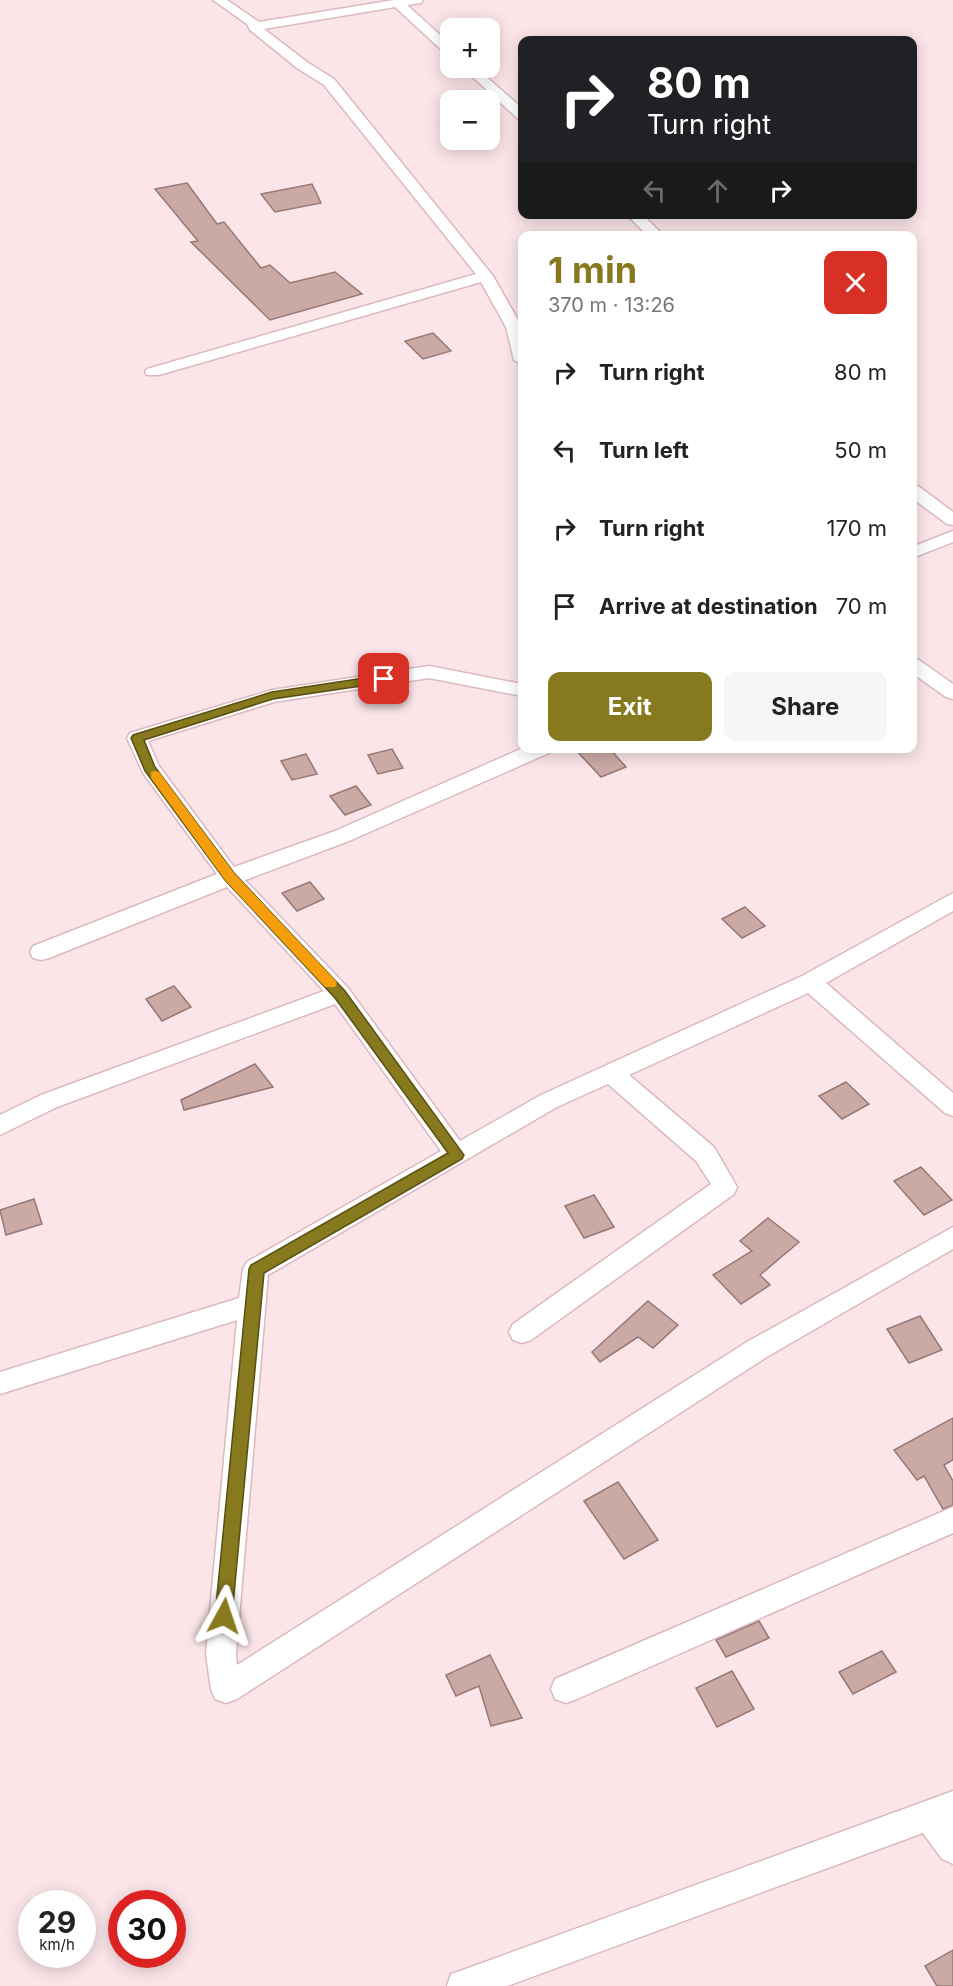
<!DOCTYPE html>
<meta charset="utf-8">
<style>
:root{--surface:#fff;--page:#f6f6f6;--text:#222;--muted:#767676;--accent:#87791d}
body{margin:0;font-family:Inter,sans-serif;background:var(--page);color:var(--text);height:100vh;display:flex;flex-direction:column;font-size:22px;white-space:nowrap}
*{box-sizing:border-box;margin:0}
p{font-size:20px;color:var(--muted)}
.icon{flex:none;width:33px;height:33px;fill:none;stroke:currentColor;stroke-width:2;stroke-linecap:round;stroke-linejoin:round}
.map{position:relative;flex:1;overflow:hidden}
.side{position:absolute;left:518px;top:231px;width:399px;height:522px;display:flex;flex-direction:column;background:var(--surface);border-radius:12px;box-shadow:0 3px 15px #0003}
.side>*{flex:none}
.top-card{position:absolute;left:518px;top:36px;width:399px;height:183px;border-radius:12px;box-shadow:0 3px 15px #0003;background:#202124;color:#fff;overflow:hidden}
.buttons{position:absolute;left:440px;top:18px;display:grid;gap:12px}
.buttons a{display:grid;place-items:center;width:60px;height:60px;border-radius:12px;background:var(--surface);box-shadow:0 3px 15px #0003;font-size:30px}
.speed{position:absolute;left:18px;top:1890px;display:flex;gap:12px;font-size:30px;font-weight:700;text-align:center}
.speed>*{display:grid;place-content:center;width:78px;height:78px;border-radius:50%;background:var(--surface);box-shadow:0 3px 15px #0003;line-height:1}
.speed small{font-size:15px;font-weight:400}
.speed .limit{border:9px solid #d22;background:#fff;color:#111}
.pin{position:absolute;display:grid;place-items:center;width:51px;height:51px;color:#fff;margin:-26px;border-radius:12px;box-shadow:0 3px 9px #0006}
.me{position:absolute;width:66px;margin:-33px;rotate:5deg;stroke-linejoin:round;filter:drop-shadow(0 0 4px #0008)}
.turn{display:flex;align-items:center;gap:21px;height:126px;padding:0 30px;font-size:27px}
.turn .icon{width:78px;height:78px;stroke-width:2.5}
.turn b{display:block;font-size:42px;line-height:51px}
.lanes{display:flex;align-items:center;height:57px;padding:0 30px;background:#0003;justify-content:center;gap:30px;direction:ltr}
.lanes .off{opacity:.35}
.round{display:grid;place-items:center;flex:none;width:63px;height:63px;border-radius:12px;background:var(--page)}
.headline{display:flex;align-items:center;justify-content:space-between;height:102px;padding:0 30px}
h1{font-size:36px;font-weight:700;line-height:45px;color:var(--accent)}
.button{display:flex;gap:12px;margin-top:auto;padding:12px 30px}
.button a{flex:1;height:69px;border-radius:12px;background:var(--accent);color:#fff;font-size:24px;font-weight:700;line-height:69px;text-align:center}
.button a+a{background:var(--page);color:var(--text)}
ul{padding:0;list-style:none}
li{display:flex;align-items:center;gap:18px;height:78px;padding:0 30px}
li div{flex:1}
li b{display:block;font-size:22px}
li em{font-style:normal}
.map>svg:first-child{display:block}
.building{fill:#cbaaa6;stroke:#987875;stroke-width:1.5}
.lines{fill:none;stroke-linecap:round;stroke-linejoin:round}
.minor-casing{stroke:#dbb9bf;stroke-width:3}
.minor{fill:#fff;fill-rule:evenodd}
.route{fill:#87791d;stroke:#584f13;stroke-width:1.5}
.slow{fill:#f59e0b}
</style>
<div class="map">
<svg width="953" height="1986" viewBox="0 0 953 1986">
<rect width="100%" height="100%" fill="#fbe5e9"/>
<g class="building">
<path d="M187,183L217,224L224,222L261,268L270,265L290,283L335,272L362,294L270,320L191,242L198,241L155,189Z"/>
<path d="M312,184L321,203L275,212L261,194Z"/>
<path d="M433,333L451,351L423,359L405,341Z"/>
<path d="M574,748H609L626,767L601,777Z"/>
<path d="M392,749L403,768L378,774L368,755Z"/>
<path d="M306,754L317,774L292,780L281,761Z"/>
<path d="M356,786L371,805L345,815L330,796Z"/>
<path d="M310,882L324,899L297,911L282,893Z"/>
<path d="M745,907L765,926L742,938L722,919Z"/>
<path d="M174,986L191,1007L162,1021L146,999Z"/>
<path d="M255,1064L273,1087L184,1110L181,1100Z"/>
<path d="M846,1082L869,1104L842,1119L819,1096Z"/>
<path d="M921,1167L952,1200L924,1215L894,1181Z"/>
<path d="M594,1195L614,1227L584,1238L565,1206Z"/>
<path d="M34,1199L42,1224L6,1235L0,1210Z"/>
<path d="M768,1218L799,1242L760,1275L770,1285L741,1304L713,1275L752,1251L740,1241Z"/>
<path d="M648,1301L678,1325L653,1348L638,1337L600,1362L592,1352Z"/>
<path d="M920,1316L942,1350L909,1363L887,1329Z"/>
<path d="M953,1418V1460L944,1465L953,1481V1505L943,1509L924,1476L917,1480L894,1450Z"/>
<path d="M618,1482L658,1540L624,1559L584,1501Z"/>
<path d="M759,1621L769,1638L726,1657L716,1640Z"/>
<path d="M882,1651L896,1672L853,1694L839,1672Z"/>
<path d="M490,1655L522,1718L491,1726L479,1686L456,1696L446,1675Z"/>
<path d="M732,1671L754,1709L717,1727L696,1688Z"/>
<path d="M953,1950V1986H937L925,1966Z"/>
</g>
<g class="lines">
<defs>
<g id="minor">
<path d="M213,0H227L259,22L394,0H423L421,3L407,5L450,44V55L446,54L395,7L264,29L307,62L334,79L493,276L522,327V365L514,360L506,327L481,282L159,375H147L145,372L147,369L476,274L324,85L297,68L250,30L247,24Z"/>
<path d="M463,68H476L522,108V119L517,118Z"/>
<path d="M626,214H642L664,236H648Z"/>
<path d="M912,485L918,486L953,512V525L947,524L912,498Z"/>
<path d="M953,531V542L912,558V547Z"/>
<path d="M912,658L919,660L953,684V699L946,697L912,673Z"/>
<path d="M429,666L522,684V696L429,678L274,702L148,741L159,766L234,867L335,831L523,748H552L549,753L349,841L245,880L348,988L460,1141L541,1095L802,976L953,893V911L826,983L953,1093V1116L945,1113L808,993L629,1075L714,1147L737,1187L734,1194L531,1340L522,1343L513,1340L509,1332L513,1324L711,1184L696,1161L608,1084L557,1107L268,1275L236,1654L237,1665L747,1342L953,1227V1249L765,1358L237,1699L226,1703L215,1699L211,1689L206,1654L237,1320L0,1394V1372L239,1298L243,1269L247,1262L441,1151L335,1004L57,1107L0,1135V1115L41,1095L324,991L227,887L49,958L41,960L33,958L30,952L33,946L217,874L143,773L127,738L130,733L272,690Z"/>
<path d="M953,1507V1533L577,1699L566,1703L555,1699L551,1689L555,1679Z"/>
<path d="M953,1791V1864L942,1859L923,1833L507,1986H447L451,1974L463,1970Z"/>
</g>
</defs>
<use href="#minor" class="minor-casing"/>
<use href="#minor" class="minor"/>
</g>
<path class="route" d="M384,675L388,676V682L273,699L144,740L155,767L234,873L345,991L464,1155L462,1159L264,1273L232,1616L230,1622L224,1624L217,1622L215,1616L249,1269L251,1265L448,1153L335,998L225,880L145,771L131,738L133,735L272,692Z"/>
<path class="slow" d="M155,771L159,772L234,873L335,980L337,983L335,987H325L225,880L151,778V772Z"/>
</svg>
<div class="buttons">
<a>+</a>
<a>−</a>
</div>
<div class="speed"><div>29<small>km/h</small></div><div class="limit">30</div></div>
<div class="pin" style="left:384px;top:679px;background:#d93025"><svg class="icon" aria-label="arrive" viewBox="0 0 24 24"><path d="M6 21V4h12l-3 4 3 4H6"/></svg></div>
<svg class="me" style="left:224px;top:1616px" viewBox="-20 -20 40 40"><path d="M0-17L14 15 0 8-14 15z" fill="#87791d" stroke="#fff" stroke-width="4"/></svg>
<div class="top-card">
<div class="turn"><svg class="icon" aria-label="right" viewBox="0 0 24 24"><path d="M7 20v-9h11M14 6l5 5-5 5"/></svg><div><b>80 m</b>Turn right</div></div>
<div class="lanes"><svg class="icon off" aria-label="left" viewBox="0 0 24 24"><path d="M17 20v-9H6M10 6l-5 5 5 5"/></svg><svg class="icon off" aria-label="ahead" viewBox="0 0 24 24"><path d="M12 20V5M6 11l6-6 6 6"/></svg><svg class="icon" aria-label="right" viewBox="0 0 24 24"><path d="M7 20v-9h11M14 6l5 5-5 5"/></svg></div>
</div>
<section class="side">
<div class="headline"><div><h1>1 min</h1><p>370 m · 13:26</p></div><a class="round" style="background:#d93025;color:#fff"><svg class="icon" aria-label="close" viewBox="0 0 24 24"><path d="M6 6l12 12M18 6L6 18"/></svg></a></div>
<ul>
<li><svg class="icon" aria-label="right" viewBox="0 0 24 24"><path d="M7 20v-9h11M14 6l5 5-5 5"/></svg><div><b>Turn right</b></div><em>80 m</em></li>
<li><svg class="icon" aria-label="left" viewBox="0 0 24 24"><path d="M17 20v-9H6M10 6l-5 5 5 5"/></svg><div><b>Turn left</b></div><em>50 m</em></li>
<li><svg class="icon" aria-label="right" viewBox="0 0 24 24"><path d="M7 20v-9h11M14 6l5 5-5 5"/></svg><div><b>Turn right</b></div><em>170 m</em></li>
<li><svg class="icon" aria-label="arrive" viewBox="0 0 24 24"><path d="M6 21V4h12l-3 4 3 4H6"/></svg><div><b>Arrive at destination</b></div><em>70 m</em></li>
</ul>
<div class="button"><a>Exit</a><a>Share</a></div>
</section>
</div>
